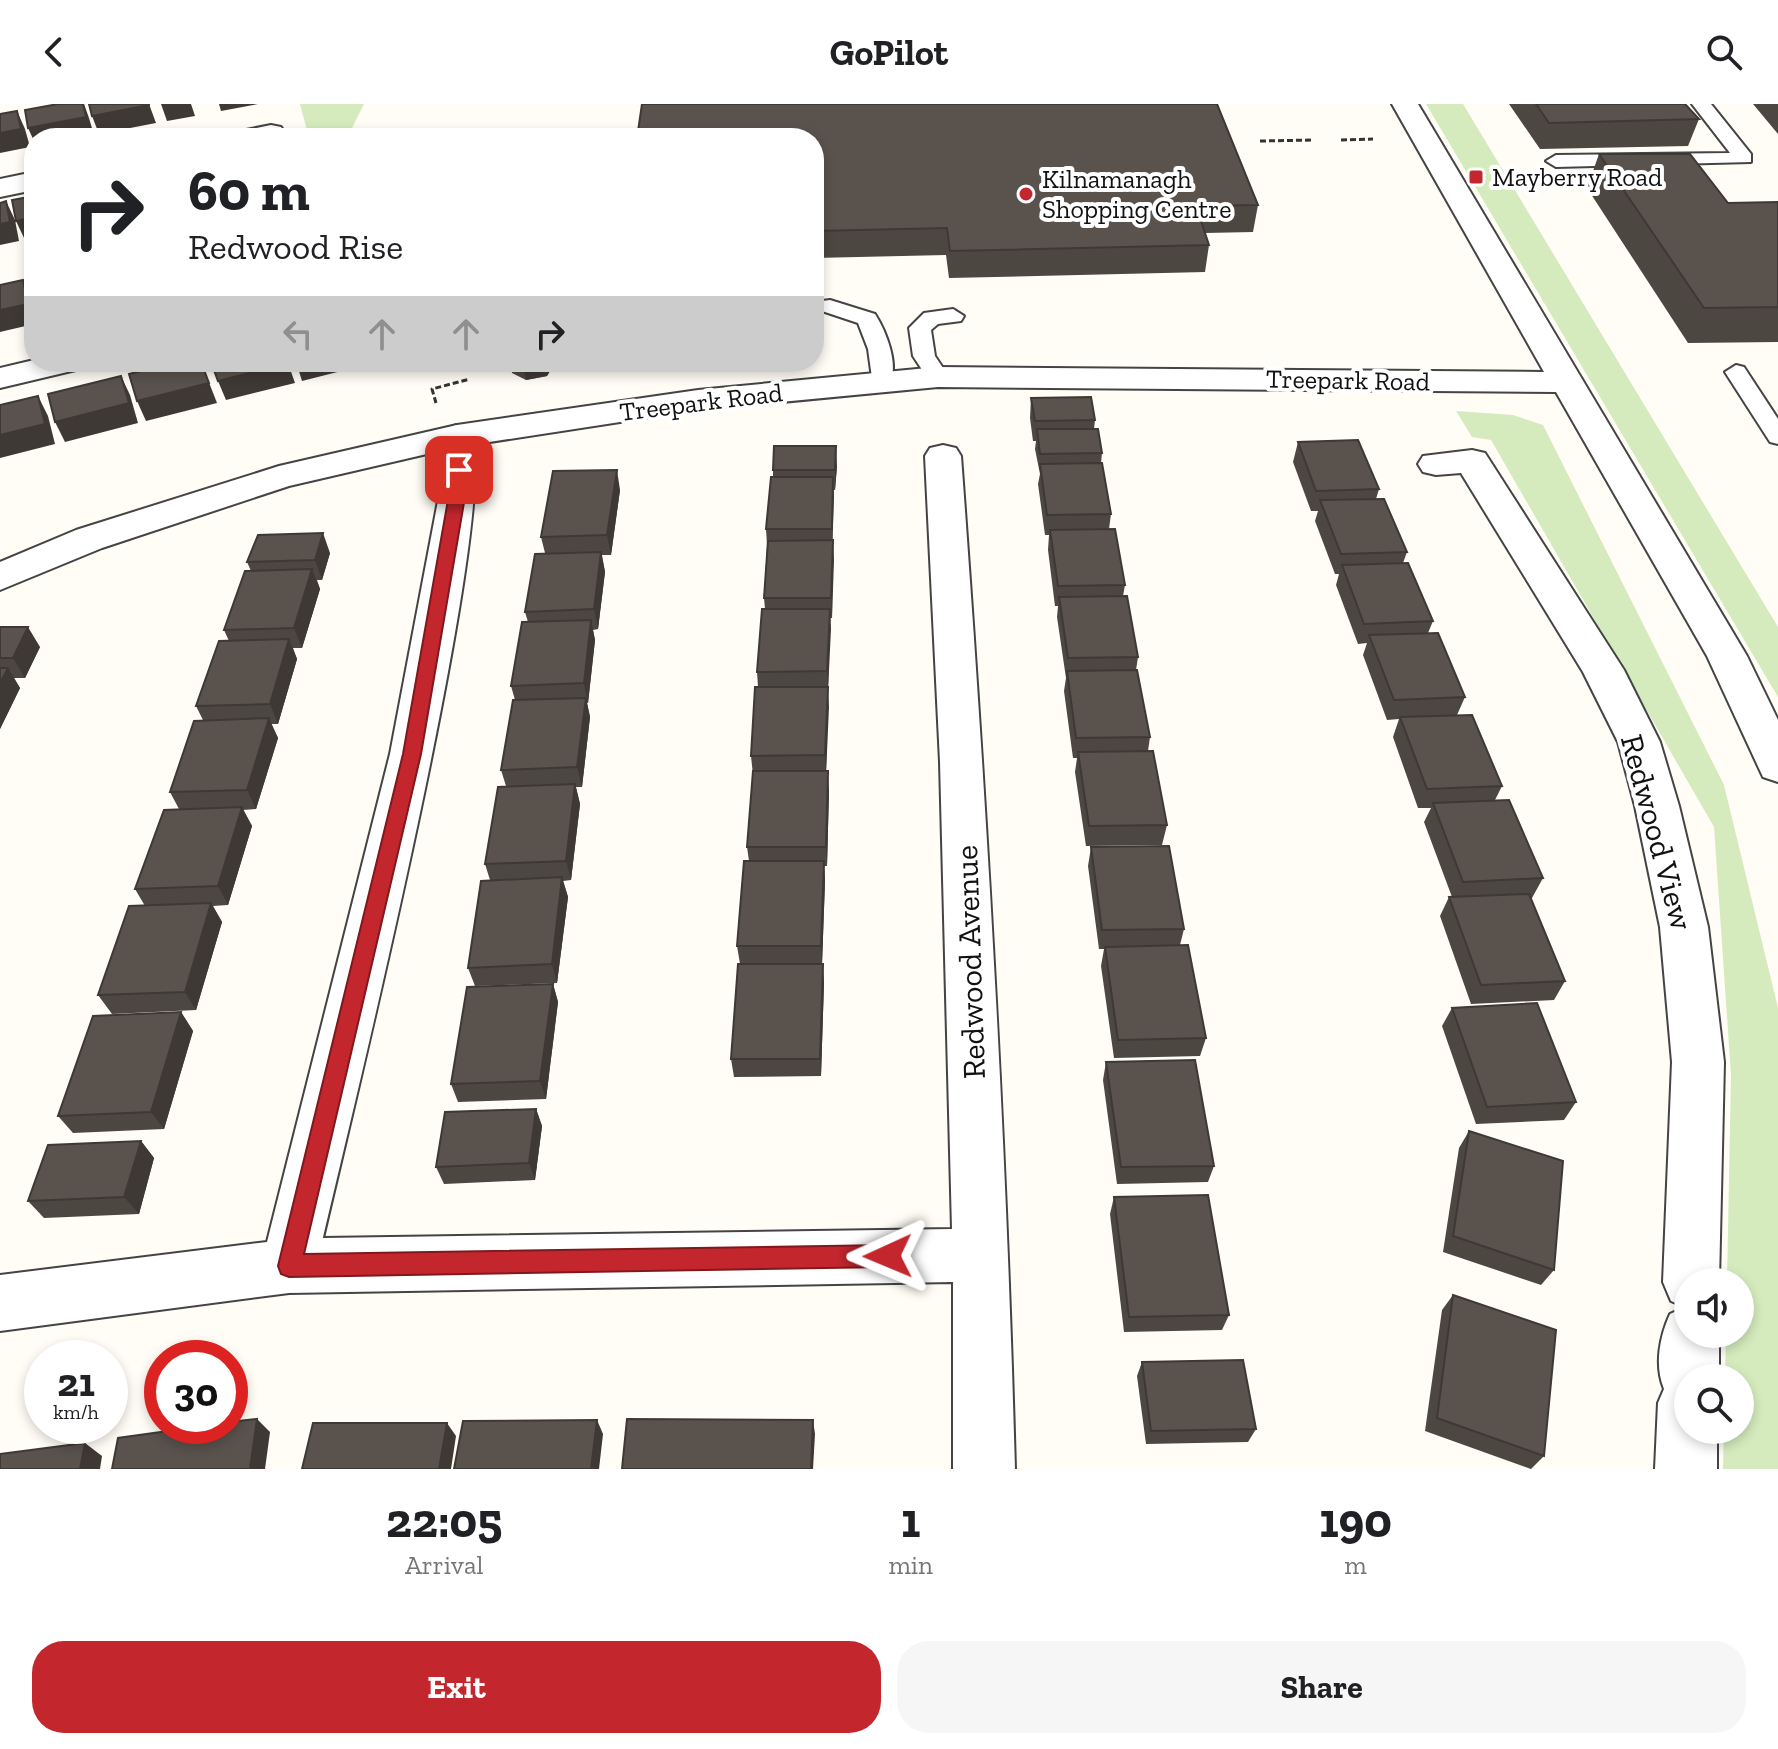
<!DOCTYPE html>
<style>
:root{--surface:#fff;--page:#f6f6f6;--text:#202124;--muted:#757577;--accent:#c4262e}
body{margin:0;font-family:"Zilla Slab",serif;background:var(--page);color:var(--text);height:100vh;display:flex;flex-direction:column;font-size:30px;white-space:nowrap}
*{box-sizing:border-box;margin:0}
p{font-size:26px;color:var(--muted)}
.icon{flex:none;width:44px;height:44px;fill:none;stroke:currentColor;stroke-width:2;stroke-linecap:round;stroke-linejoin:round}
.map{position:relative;height:1365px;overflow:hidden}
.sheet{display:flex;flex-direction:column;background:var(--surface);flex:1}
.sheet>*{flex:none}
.guide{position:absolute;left:24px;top:24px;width:800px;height:244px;border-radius:32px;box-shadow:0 4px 12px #0003;background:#fff;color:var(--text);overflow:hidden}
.controls{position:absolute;left:1674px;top:1164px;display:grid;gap:16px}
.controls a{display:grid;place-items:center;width:80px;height:80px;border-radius:50%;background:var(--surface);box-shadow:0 4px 12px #0003;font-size:40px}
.speed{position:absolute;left:24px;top:1236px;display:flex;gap:16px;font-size:40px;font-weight:700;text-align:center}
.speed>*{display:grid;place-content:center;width:104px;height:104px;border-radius:50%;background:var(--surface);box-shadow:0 4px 12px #0003;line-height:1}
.speed small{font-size:20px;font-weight:400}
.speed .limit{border:12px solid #d22;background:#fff;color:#111}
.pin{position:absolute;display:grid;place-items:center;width:68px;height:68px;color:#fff;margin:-34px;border-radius:16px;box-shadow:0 4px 12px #0006}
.me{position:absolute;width:88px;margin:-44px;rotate:269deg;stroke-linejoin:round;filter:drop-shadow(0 0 6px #0008)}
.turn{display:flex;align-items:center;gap:28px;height:168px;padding:0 32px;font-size:36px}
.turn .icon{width:104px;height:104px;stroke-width:2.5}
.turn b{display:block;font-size:56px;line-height:68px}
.lanes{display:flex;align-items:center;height:76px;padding:0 32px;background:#0003;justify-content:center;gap:40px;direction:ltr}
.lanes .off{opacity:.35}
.eta{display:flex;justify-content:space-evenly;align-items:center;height:136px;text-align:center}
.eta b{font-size:48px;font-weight:700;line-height:56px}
.primary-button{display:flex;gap:16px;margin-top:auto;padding:16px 32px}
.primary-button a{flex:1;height:92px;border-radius:32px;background:var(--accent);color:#fff;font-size:32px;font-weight:700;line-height:92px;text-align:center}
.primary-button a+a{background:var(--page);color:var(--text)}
header{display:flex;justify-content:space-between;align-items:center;height:104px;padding:0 32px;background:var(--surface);font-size:36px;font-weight:700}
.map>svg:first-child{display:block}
.green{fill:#d5ebbd}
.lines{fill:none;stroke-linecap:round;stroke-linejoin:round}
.service-casing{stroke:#444;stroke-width:4}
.minor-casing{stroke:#444;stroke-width:4}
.tertiary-casing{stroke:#444;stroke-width:4}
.path{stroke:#333;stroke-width:3;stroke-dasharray:6 3;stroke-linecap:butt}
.service{fill:#fff;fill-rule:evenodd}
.minor{fill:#fff;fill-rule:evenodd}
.tertiary{fill:#fff;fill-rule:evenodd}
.wall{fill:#4d4742}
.shaded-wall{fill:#3f3936}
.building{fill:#5a524d;stroke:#3f3936;stroke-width:2}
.route{fill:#c4262e;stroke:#7f191e;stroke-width:2}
.poi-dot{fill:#c4262e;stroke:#fff;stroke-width:3}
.labels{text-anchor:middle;stroke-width:8;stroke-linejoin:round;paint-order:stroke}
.far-poi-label{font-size:26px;fill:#111;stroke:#fff;text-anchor:start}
.far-street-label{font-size:26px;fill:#111;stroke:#fff}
.street-label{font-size:32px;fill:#111;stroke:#fff}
</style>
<header><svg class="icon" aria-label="back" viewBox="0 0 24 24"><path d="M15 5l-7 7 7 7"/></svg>GoPilot<svg class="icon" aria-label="search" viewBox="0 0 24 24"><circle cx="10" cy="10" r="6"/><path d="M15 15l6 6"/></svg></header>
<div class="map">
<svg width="1778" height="1365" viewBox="0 0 1778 1365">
<rect width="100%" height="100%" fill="#fffdf5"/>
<g class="green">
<path d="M300,0H364L347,34H309Z"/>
<path d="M1426,0H1463L1778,523V593Z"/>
<path d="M1456,307L1513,311L1543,321L1724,681L1778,904V1365H1723L1724,1326H1740V1274H1725L1726,1230H1740V1178H1727L1731,971L1714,723L1491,336L1472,333Z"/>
</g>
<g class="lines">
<defs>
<g id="service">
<path d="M1692,0H1711L1751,50V58L1556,63L1546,57L1556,51L1730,49Z"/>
<path d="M830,196L875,210C886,227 900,262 889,281H873L868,245L858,219L822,207L819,202L822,197Z"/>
<path d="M953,205L964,212L961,217L938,220L931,226L935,252L949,273L938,280L930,278L913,252L909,224L924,209Z"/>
<path d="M1736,261L1744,263L1778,315V340L1770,338L1725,268Z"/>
</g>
<g id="minor">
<path d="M271,21L281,23L285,29L281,34H232L236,28Z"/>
<path d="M34,68V86L0,93V75Z"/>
<path d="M34,256V258H85L80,265L0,284V264Z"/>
<path d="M457,321L469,325C508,380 347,1029 323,1134L952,1125L940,658L925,352L930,344L943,341L956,344L961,352C986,689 1006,1027 1015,1365H953V1178L289,1189L0,1227V1171L267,1138L390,650L441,381L439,332L445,325Z"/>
<path d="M1472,346L1485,349L1624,566L1660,638L1679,702L1708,823L1724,958L1719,1178H1688V1230H1719V1274H1688V1326H1717V1365H1655L1658,1299L1664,1285C1654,1261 1660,1232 1670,1210L1685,1203L1671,1197L1663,1178L1672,958L1660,823L1635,702L1618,638L1583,568L1461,369L1436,371L1423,368L1418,360L1423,352Z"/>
</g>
<path id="tertiary" d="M1392,0H1418L1747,552L1778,616V678L1763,673L1707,552L1556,288L938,283L698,306L457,343L289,382L102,444L0,486V458L76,426L279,362L457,321L698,286L938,263L1544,268Z"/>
</defs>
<use href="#service" class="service-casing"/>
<use href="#minor" class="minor-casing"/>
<use href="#tertiary" class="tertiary-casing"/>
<g class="path">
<path d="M183,34L207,29"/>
<path d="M1341,36L1373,35"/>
<path d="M1260,37L1314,36"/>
<path d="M110,266L141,258"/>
<path d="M436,299L432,285L470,275"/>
</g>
<use href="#service" class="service"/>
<use href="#minor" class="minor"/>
<use href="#tertiary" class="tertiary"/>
</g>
<g class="wall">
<path d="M1509,0H1685L1699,15L1688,42L1540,45Z"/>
<path d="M1753,0H1778V30Z"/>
<path d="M814,34L1258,101L1253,128L1205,129L1209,141L1205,168L949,174L946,151L814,154Z"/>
<path d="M1599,50L1728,99L1778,98V238L1688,239L1587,84Z"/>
<path d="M510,258H553L554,260L547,272L526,276L512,269Z"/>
<path d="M1031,294L1095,316L1094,325L1102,349L1101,359L1111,410L1109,425L1125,481L1123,492L1138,553L1136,566L1150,633L1148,647L1167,721L1162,741L1086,742L1075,668L1077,654H1073L1064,587L1066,574L1057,513L1058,502H1055L1048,446L1049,431H1045L1038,380L1040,370L1035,345L1036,337H1033L1030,314Z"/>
<path d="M1298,338L1379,385L1376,395L1407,448L1403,459L1433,517L1428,529L1465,593L1457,611L1502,682L1495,696L1543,774L1532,794H1530L1565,877L1554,896L1471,900L1440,812L1449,793H1452L1424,718L1431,704H1418L1393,633L1399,615L1387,616L1363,551L1367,539L1358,540L1336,481L1339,470H1335L1315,417L1318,407H1311L1293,358Z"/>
<path d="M837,362L835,386H833L832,514H830L828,587L826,667L829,687L827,762H824L825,777L822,860L824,879L821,972L734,973L731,955L740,860L737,842L749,757L747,743L753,671L751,652L758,583L757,568L765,505L764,494L767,441L766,425L773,373V366Z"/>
<path d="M620,386L611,451H602L605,468L598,525L593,526L595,536L588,599H587L590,613L582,683H576L580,700L571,776L563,777L568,793L557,879L475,882L468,864L490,776L485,760L506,682L501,666L515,596L511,582L528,518L525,508L545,449L541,433Z"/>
<path d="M330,449L322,476H317L320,485L302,544H293L297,555L278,620H271L278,634L256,705L243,706L252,722L228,801L213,802L222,818L196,906L112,910L98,891L145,802L135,785L179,705L170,688L203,616L196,602L229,537L224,526L251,467L247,458Z"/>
<path d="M0,523L40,543L25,574H14L20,584L0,625Z"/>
<path d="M1091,743L1184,825L1180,841L1206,934L1200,952L1114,954L1101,862L1104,845H1099L1088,762Z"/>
<path d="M553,880L558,898L546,995L458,998L451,980Z"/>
<path d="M1452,904L1576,998L1564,1016L1476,1020L1442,922Z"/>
<path d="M181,908L193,927L164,1025L73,1029L58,1012Z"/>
<path d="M1106,958L1214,1062L1208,1078L1117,1080L1103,976Z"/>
<path d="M536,1005L542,1022L535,1076L444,1080L436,1063Z"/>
<path d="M1469,1027L1554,1166L1541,1181L1443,1148L1459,1044Z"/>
<path d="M141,1037L154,1054L139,1110L44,1114L28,1097Z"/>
<path d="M1114,1093L1229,1211L1222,1226L1124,1228L1110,1110Z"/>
<path d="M1453,1191L1544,1352L1531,1365L1425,1327L1442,1206Z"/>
<path d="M1142,1258L1256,1325L1248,1338L1146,1340L1137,1272Z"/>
</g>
<g class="shaded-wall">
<path d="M84,0L89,14L94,31L79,34H34V37L28,24Z"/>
<path d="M149,0L156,19L99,30L92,12Z"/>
<path d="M161,0H191L195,12L167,17Z"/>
<path d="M219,0H258L221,7Z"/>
<path d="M17,7L25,25L30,43L0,49V29Z"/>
<path d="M6,97L15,116L19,137L0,141V120Z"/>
<path d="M34,113V134L25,136L16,117Z"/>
<path d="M23,176L32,195L34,203V220L0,228V206Z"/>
<path d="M201,258L217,299L146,317L137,297Z"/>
<path d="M296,258H368L369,260L302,277Z"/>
<path d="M547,258H553L554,260L547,272L526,276L524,266Z"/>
<path d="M288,259L295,279L226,296L218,277Z"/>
<path d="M121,272L130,291L138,319L65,338L55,318Z"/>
<path d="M38,292L48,312L55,340L0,354V331Z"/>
<path d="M836,342L837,362L835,386V366Z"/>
<path d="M617,366L620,386L611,451L607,431Z"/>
<path d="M833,373L834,393L832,445V425Z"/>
<path d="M323,429L330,449L322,476L315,456Z"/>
<path d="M833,436L834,456L832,514L831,494Z"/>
<path d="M601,448L605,468L598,525L594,505Z"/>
<path d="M312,465L320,485L302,544L294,524Z"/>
<path d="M830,505L831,525L828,587L827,567Z"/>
<path d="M591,516L595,536L588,599L584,579Z"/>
<path d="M28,523L40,543L25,574L13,554Z"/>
<path d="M289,535L297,555L278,620L270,600Z"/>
<path d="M8,564L20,584L0,625V579Z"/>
<path d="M828,583L829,603L826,671L825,651Z"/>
<path d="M586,594L590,613L582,683L577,663Z"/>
<path d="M269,614L278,634L256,705L247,686Z"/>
<path d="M828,667L829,687L827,762L826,743Z"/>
<path d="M575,680L580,700L571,776L566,757Z"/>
<path d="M242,703L252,722L228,801L218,782Z"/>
<path d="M824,757L825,777L822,861L821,842Z"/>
<path d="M562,773L568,793L557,879L552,860Z"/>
<path d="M211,799L222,818L196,906L185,888Z"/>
<path d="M823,860L824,879L821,972L820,955Z"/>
<path d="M553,880L558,898L546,995L540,977Z"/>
<path d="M181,908L193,927L164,1025L151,1008Z"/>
<path d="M536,1005L542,1022L535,1076L529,1059Z"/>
<path d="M141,1037L154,1054L139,1110L124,1093Z"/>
<path d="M257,1315L270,1328L265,1365H250Z"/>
<path d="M597,1316L603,1330L599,1365H591Z"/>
<path d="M813,1316L815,1330L813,1365H811Z"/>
<path d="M447,1319L456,1332L451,1365H439Z"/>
<path d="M85,1339L102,1352L100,1365H80Z"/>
</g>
<g class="building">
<path d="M58,0H83L86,13L28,24L25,6Z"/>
<path d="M89,0H149V1L92,12Z"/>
<path d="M642,0H1217L1258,101L1196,102L1209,141L950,147L947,124L814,127V34H637Z"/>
<path d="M1536,0H1685L1699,15L1549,19Z"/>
<path d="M17,7L21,25L0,29V10Z"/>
<path d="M1599,50H1690L1728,99L1778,98V203L1704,204Z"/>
<path d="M34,92V113L16,117L12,96Z"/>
<path d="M6,97L10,118L0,120V99Z"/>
<path d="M23,176L28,200L0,206V181Z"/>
<path d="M176,258H201L209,279L137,297L129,270Z"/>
<path d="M211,258H287L288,259L218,277Z"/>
<path d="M510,258H547L545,261L524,266Z"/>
<path d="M121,272L129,299L55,318L48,290Z"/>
<path d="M38,292L45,320L0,331V301Z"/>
<path d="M1091,293L1095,316L1035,317L1031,294Z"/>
<path d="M1037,325H1098L1102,349L1040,350Z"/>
<path d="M1358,336L1379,385L1316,387L1298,338Z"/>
<path d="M774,342H836L835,366H773Z"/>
<path d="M1102,359L1111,410L1047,411L1040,360Z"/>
<path d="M617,366L607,431L541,433L553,367Z"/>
<path d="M771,373H833L832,425H766Z"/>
<path d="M1384,395L1407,448L1341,450L1320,396Z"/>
<path d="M1115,425L1125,481L1058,482L1050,426Z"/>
<path d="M323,429L315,456L247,458L258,431Z"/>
<path d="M833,436L831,494H764L768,437Z"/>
<path d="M601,448L594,505L525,508L535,450Z"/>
<path d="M1408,459L1433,517L1364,520L1342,461Z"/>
<path d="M312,465L294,524L224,526L245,467Z"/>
<path d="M1127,492L1138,553L1068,554L1059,493Z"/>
<path d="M762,505H830L827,567L757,568Z"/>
<path d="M591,516L584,579L511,582L522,518Z"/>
<path d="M0,523H28L13,554H0Z"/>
<path d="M1438,529L1465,593L1394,596L1369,531Z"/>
<path d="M289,535L270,600L196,602L219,537Z"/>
<path d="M0,564H8L0,579Z"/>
<path d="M1137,566L1150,633L1076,634L1067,567Z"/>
<path d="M755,583H828L825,651L751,652Z"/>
<path d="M586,594L577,663L501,666L513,596Z"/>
<path d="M1472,611L1502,682L1427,685L1400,613Z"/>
<path d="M269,614L247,686L170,688L194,617Z"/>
<path d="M1153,647L1167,721L1089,722L1078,648Z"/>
<path d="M753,667H828L826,743H747Z"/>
<path d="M575,680L566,757L485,760L498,683Z"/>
<path d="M1509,696L1543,774L1463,778L1433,699Z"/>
<path d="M242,703L218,782L135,785L164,706Z"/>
<path d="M1169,742L1184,825L1102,826L1091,743Z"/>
<path d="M744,757H824L821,842H737Z"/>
<path d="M562,773L552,860L468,864L481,777Z"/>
<path d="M1529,790L1565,877L1481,881L1449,793Z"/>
<path d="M211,799L185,888L98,891L129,802Z"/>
<path d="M1188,841L1206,934L1118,936L1105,843Z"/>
<path d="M738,860H823L820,955H731Z"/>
<path d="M553,880L540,977L451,980L467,883Z"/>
<path d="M1537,899L1576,998L1487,1003L1452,904Z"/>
<path d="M181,908L151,1008L58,1012L93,912Z"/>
<path d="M1195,956L1214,1062L1121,1063L1106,958Z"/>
<path d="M536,1005L529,1059L436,1063L445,1008Z"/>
<path d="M1469,1027L1563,1057L1554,1166L1453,1132Z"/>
<path d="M141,1037L124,1093L28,1097L48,1041Z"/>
<path d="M1208,1091L1229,1211L1129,1213L1114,1093Z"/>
<path d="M1453,1191L1556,1226L1544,1352L1437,1314Z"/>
<path d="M1243,1256L1256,1325L1151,1327L1142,1258Z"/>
<path d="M257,1315L250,1365H112L118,1334L204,1322H230V1318Z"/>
<path d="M627,1315L813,1316L811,1365H622Z"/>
<path d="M597,1316L591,1365H454L463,1317Z"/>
<path d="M313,1319H447L439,1365H302Z"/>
<path d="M85,1339L80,1365H0V1350Z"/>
</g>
<path class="route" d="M454,362H464L467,381L421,650L304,1150L888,1141L896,1144L900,1152L896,1160L888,1163L289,1173L281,1170L278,1162L403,650Z"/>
<g class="poi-dot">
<rect x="1468" y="65" width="16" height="16" rx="4"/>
<circle cx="1026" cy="90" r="8"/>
</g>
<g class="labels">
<g class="far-poi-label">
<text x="1492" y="82">Mayberry Road</text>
<text x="1042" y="84">Kilnamanagh<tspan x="1042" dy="30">Shopping Centre</tspan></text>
</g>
<g class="far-street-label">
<text transform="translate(1348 276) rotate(1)" y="9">Treepark Road</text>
<text transform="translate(701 298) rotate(-7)" y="9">Treepark Road</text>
</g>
<g class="street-label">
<text transform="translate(1657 728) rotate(75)" y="11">Redwood View</text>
<text transform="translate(970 858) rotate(-92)" y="11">Redwood Avenue</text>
</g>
</g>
</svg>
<div class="controls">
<a><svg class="icon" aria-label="sound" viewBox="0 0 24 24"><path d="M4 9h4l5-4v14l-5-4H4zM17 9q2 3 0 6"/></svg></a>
<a><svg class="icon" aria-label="search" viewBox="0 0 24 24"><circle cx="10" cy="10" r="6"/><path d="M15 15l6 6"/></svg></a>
</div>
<div class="speed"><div>21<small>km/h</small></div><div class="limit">30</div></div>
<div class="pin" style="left:459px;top:366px;background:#d93025"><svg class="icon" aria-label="arrive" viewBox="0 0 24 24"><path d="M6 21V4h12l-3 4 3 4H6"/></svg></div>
<svg class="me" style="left:888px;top:1152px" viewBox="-20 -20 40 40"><path d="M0-17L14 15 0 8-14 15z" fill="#c4262e" stroke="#fff" stroke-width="4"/></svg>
<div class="guide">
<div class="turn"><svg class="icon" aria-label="right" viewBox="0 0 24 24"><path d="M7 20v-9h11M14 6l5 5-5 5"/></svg><div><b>60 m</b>Redwood Rise</div></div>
<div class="lanes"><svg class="icon off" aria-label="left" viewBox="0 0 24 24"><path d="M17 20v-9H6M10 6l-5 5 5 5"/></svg><svg class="icon off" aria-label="ahead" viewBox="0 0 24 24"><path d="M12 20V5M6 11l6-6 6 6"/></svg><svg class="icon off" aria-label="ahead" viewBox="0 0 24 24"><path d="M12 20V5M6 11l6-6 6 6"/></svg><svg class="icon" aria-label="right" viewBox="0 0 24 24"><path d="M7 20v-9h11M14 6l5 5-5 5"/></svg></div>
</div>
</div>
<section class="sheet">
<div class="eta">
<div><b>22:05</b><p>Arrival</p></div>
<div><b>1</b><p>min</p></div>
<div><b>190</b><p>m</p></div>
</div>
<div class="primary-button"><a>Exit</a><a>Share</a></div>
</section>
